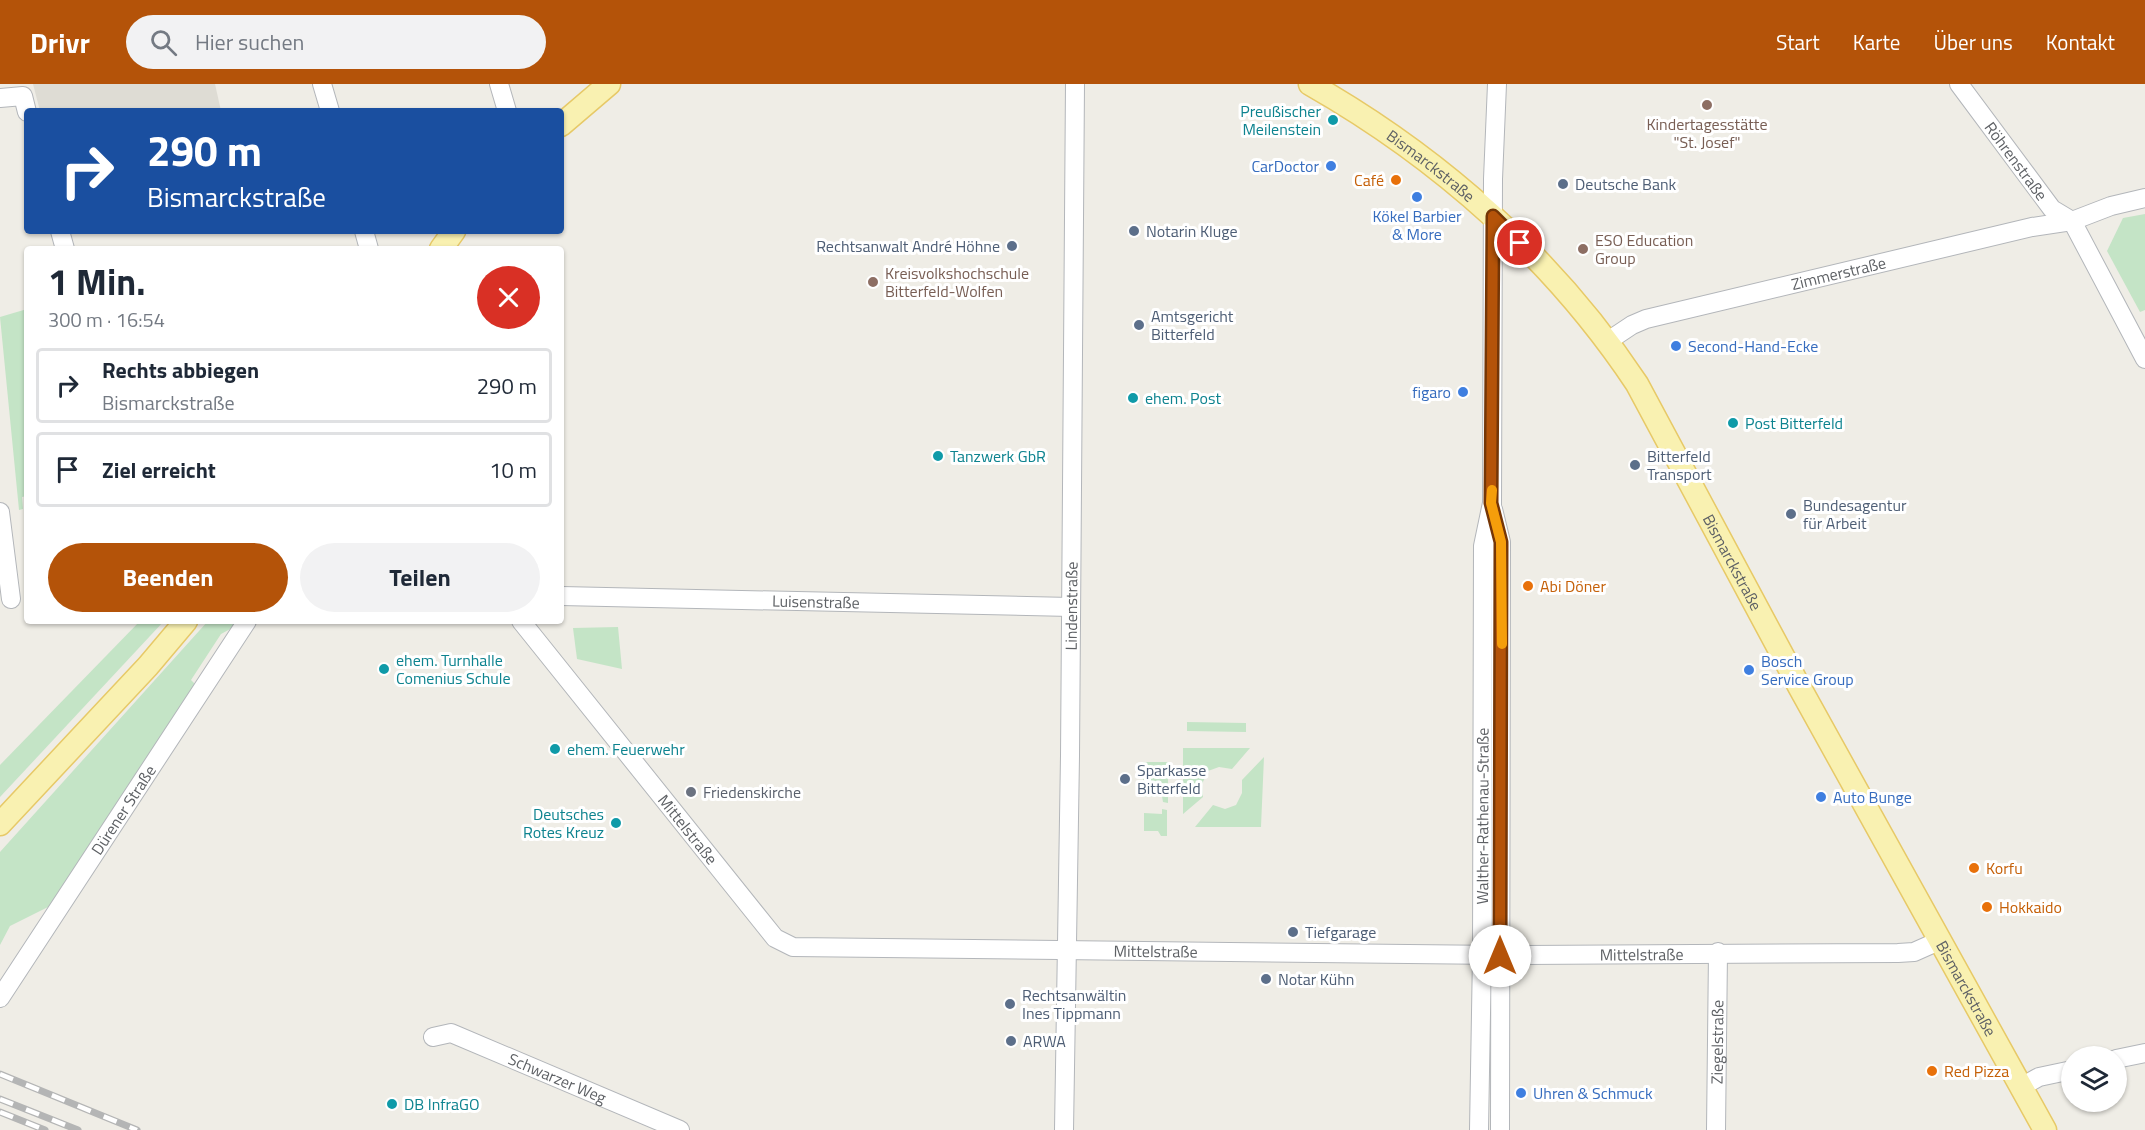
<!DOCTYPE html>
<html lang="de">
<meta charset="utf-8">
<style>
:root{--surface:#fff;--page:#f2f2f3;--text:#1f2937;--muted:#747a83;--line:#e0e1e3;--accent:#b45309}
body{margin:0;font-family:"Titillium Web",sans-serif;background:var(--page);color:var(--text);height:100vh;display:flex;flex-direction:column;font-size:22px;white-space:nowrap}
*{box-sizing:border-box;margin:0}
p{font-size:20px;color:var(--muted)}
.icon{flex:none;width:33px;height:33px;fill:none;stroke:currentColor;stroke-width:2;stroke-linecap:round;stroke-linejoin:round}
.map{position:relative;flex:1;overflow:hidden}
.drawer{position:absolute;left:24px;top:162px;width:540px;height:378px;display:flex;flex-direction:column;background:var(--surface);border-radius:6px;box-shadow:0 2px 4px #0004}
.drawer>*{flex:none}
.banner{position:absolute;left:24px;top:24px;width:540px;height:126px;border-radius:6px;box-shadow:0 2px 4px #0004;background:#1a4fa0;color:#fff;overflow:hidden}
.fabs{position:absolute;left:2061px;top:962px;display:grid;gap:12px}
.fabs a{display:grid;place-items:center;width:66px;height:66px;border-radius:50%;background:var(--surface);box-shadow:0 2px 4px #0004;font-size:30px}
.pin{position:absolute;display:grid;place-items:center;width:51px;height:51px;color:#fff;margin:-26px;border:3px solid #fff;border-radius:50%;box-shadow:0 2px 6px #0007}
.me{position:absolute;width:66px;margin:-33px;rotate:0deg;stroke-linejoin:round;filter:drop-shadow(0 0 4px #0008)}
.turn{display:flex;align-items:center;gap:21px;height:126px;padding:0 24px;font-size:27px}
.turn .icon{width:78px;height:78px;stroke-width:2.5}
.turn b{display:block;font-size:42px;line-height:51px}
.round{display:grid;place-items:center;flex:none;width:63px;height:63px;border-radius:32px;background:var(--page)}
.overview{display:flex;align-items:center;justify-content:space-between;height:102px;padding:0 24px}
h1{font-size:36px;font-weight:700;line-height:45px}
.primary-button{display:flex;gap:12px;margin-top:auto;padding:12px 24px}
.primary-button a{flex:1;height:69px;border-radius:36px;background:var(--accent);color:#fff;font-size:24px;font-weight:700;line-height:69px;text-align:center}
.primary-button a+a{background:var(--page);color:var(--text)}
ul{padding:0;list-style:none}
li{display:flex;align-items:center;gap:18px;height:75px;margin:0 12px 9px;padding:0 12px;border:3px solid var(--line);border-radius:6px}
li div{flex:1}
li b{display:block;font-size:22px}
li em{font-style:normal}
header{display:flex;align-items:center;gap:36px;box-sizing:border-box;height:84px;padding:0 30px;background:var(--accent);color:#fff}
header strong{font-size:28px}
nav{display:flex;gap:33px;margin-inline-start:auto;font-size:21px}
.search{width:420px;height:54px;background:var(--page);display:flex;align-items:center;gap:15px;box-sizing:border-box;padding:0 21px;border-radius:33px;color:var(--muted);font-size:22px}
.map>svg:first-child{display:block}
.education{fill:#dedcd4}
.green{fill:#c4e4c6}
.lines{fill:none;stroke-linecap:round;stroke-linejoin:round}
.minor-casing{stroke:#b3b6ba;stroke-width:20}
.major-casing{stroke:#e7c967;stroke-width:25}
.minor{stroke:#fff;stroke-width:18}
.major{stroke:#f9f1b1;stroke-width:22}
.rail-casing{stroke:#b4b5b5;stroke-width:7}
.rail{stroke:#fff;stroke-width:4.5;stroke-dasharray:14;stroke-linecap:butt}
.route-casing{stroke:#753606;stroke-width:15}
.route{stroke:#b45309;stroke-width:10}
.slow{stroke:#f59e0b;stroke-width:10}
.education-dot{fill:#8d6e63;stroke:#fff;stroke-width:2}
.culture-dot{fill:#0f9aa8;stroke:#fff;stroke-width:2}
.shop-dot{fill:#3f7fe0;stroke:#fff;stroke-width:2}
.food-dot{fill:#e8710a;stroke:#fff;stroke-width:2}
.service-dot{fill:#5c6f8a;stroke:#fff;stroke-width:2}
.worship-dot{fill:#6b7280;stroke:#fff;stroke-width:2}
.labels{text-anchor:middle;stroke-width:6;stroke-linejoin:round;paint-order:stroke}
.culture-label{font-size:16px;fill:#0d838f;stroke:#fff;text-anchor:start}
.education-label{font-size:16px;fill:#785e54;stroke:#fff;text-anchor:start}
.street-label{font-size:16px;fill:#5e6165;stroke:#fff}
.shop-label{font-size:16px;fill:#366cbe;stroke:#fff;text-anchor:start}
.food-label{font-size:16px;fill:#c56008;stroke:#fff;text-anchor:start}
.service-label{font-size:16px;fill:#4e5e75;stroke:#fff;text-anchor:start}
.worship-label{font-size:16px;fill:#5b616d;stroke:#fff;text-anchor:start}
</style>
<header>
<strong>Drivr</strong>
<div class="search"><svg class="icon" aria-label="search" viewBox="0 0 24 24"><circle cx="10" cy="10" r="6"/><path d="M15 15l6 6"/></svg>Hier suchen</div>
<nav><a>Start</a><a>Karte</a><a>Über uns</a><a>Kontakt</a></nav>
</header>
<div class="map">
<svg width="2145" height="1046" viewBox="0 0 2145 1046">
<rect width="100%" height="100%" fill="#efede6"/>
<path class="education" d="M33,0H215L221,27H40Z"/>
<g class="green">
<path d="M2145,130V226L2140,228L2107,167L2123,134Z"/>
<path d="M27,225V412L22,413L23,425L19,426L0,233Z"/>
<path d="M140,537H164L0,713V681Z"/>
<path d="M208,537H238L234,543L221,550L191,596L197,602L54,820L10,842L0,861V768Z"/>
<path d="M618,543L622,585L577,575L573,544Z"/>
<path d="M1187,638L1246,639V648L1187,647Z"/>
<path d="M1183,664H1250L1232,685L1219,683L1208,687L1202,700L1203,713L1183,730Z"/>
<path d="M1264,673L1261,743H1195L1213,721L1225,725L1236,721L1242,709V696Z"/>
<path d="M1143,678H1168V719L1163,718L1162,712L1143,713Z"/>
<path d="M1162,725L1167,726V752H1161L1158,747H1144V729L1162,730Z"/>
</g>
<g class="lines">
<defs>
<g id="minor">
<path d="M322,0L330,27"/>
<path d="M499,0L507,27"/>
<path id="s1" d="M1959,0L2052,125L2072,137L2145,275"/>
<path d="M0,14L23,12L27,28"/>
<path d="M60,147L65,165"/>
<path d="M364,147L369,165"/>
<path id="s2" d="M1608,257L1632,241L1646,235L2032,143L2072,137L2111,122L2145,114"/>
<path d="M1493,425L1501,458L1500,1046"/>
<path d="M0,428L11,515"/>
<path id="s3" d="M561,512L1071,523"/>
<path id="s4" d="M521,537L775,854L793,863L1500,871L1898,869L1914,868L1941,856"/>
<path id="s5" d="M0,914L247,537"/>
<path id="s6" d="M433,953L451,949L680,1046"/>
<path d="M2116,975L2145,969"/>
<path d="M2021,1003L2039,993L2072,986"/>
<path id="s7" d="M1064,1046L1070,672L1075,0"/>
<path id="s8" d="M1479,1046L1482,871L1483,462L1492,419L1493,95L1497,0"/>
<path id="s9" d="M1716,1046L1718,868"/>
</g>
<g id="major">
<path id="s10" d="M1310,0C1440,74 1554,175 1637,300L1800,604L2045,1046"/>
<path d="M561,41L609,0"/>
<path d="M441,165L454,147"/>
<path d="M0,740L148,582L186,537"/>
</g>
</defs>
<use href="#minor" class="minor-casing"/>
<use href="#major" class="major-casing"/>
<use href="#minor" class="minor"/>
<use href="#major" class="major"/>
<defs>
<g id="rail">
<path d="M0,990L137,1046"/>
<path d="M0,1015L78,1046"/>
<path d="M0,1028L45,1046"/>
</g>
</defs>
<use href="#rail" class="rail-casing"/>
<use href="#rail" class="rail"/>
</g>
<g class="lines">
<defs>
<path id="route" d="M1500,872L1501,458L1491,419L1493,132L1520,159"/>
</defs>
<use href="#route" class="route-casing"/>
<use href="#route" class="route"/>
<path class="slow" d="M1492,406L1491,419L1501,458L1502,560"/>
</g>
<g class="education-dot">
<circle cx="1707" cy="21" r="6"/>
<circle cx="1583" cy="165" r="6"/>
<circle cx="873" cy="198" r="6"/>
</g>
<g class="culture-dot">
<circle cx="1333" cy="36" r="6"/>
<circle cx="1133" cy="314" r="6"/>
<circle cx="1733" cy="339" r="6"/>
<circle cx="938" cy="372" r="6"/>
<circle cx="384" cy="585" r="6"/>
<circle cx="555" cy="665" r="6"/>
<circle cx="616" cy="739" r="6"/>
<circle cx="392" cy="1020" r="6"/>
</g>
<g class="shop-dot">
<circle cx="1331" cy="82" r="6"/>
<circle cx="1417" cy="113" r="6"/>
<circle cx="1676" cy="262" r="6"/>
<circle cx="1463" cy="308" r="6"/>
<circle cx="1749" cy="586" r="6"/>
<circle cx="1821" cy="713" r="6"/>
<circle cx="1521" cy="1009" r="6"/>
</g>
<g class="food-dot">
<circle cx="1396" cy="96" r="6"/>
<circle cx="1528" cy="502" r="6"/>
<circle cx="1974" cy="784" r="6"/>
<circle cx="1987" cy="823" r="6"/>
<circle cx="1932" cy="987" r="6"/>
</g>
<g class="service-dot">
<circle cx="1563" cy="100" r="6"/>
<circle cx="1134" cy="147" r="6"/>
<circle cx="1012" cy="162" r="6"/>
<circle cx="1139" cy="241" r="6"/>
<circle cx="1635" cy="381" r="6"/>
<circle cx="1791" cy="430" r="6"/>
<circle cx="1125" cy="695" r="6"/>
<circle cx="1293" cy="848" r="6"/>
<circle cx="1266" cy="895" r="6"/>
<circle cx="1010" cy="920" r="6"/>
<circle cx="1011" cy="957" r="6"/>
</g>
<circle class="worship-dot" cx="691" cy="708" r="6"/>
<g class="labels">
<g class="culture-label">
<text x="1321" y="33" text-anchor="end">Preußischer<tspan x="1321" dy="18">Meilenstein</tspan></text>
<text x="1145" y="320">ehem. Post</text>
<text x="1745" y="345">Post Bitterfeld</text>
<text x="950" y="378">Tanzwerk GbR</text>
<text x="396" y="582">ehem. Turnhalle<tspan x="396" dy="18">Comenius Schule</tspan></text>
<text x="567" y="671">ehem. Feuerwehr</text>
<text x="604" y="736" text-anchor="end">Deutsches<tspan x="604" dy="18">Rotes Kreuz</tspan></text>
<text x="404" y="1026">DB InfraGO</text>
</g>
<g class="education-label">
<text x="1707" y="46" text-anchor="middle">Kindertagesstätte<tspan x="1707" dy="18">"St. Josef"</tspan></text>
<text x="1595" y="162">ESO Education<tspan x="1595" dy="18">Group</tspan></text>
<text x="885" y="195">Kreisvolkshochschule<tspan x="885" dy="18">Bitterfeld-Wolfen</tspan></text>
</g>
<g class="street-label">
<text dy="6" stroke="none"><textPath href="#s1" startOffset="96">Röhrenstraße</textPath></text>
<text dy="6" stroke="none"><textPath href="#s10" startOffset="146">Bismarckstraße</textPath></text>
<text dy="6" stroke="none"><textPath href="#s2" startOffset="242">Zimmerstraße</textPath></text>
<text dy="6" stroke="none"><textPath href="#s10" startOffset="650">Bismarckstraße</textPath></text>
<text dy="6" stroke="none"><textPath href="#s3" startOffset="255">Luisenstraße</textPath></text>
<text dy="6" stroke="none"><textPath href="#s7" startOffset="524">Lindenstraße</textPath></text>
<text dy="6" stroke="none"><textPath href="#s5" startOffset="225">Dürener Straße</textPath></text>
<text dy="6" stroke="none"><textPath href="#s8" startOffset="314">Walther-Rathenau-Straße</textPath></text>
<text dy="6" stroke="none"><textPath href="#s4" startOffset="267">Mittelstraße</textPath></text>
<text dy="6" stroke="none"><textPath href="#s4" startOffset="789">Mittelstraße</textPath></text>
<text dy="6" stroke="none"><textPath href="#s4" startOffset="1275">Mittelstraße</textPath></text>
<text dy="6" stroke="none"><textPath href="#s10" startOffset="1136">Bismarckstraße</textPath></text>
<text dy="6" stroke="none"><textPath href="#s9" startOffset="88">Ziegelstraße</textPath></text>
<text dy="6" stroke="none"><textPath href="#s6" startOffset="134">Schwarzer Weg</textPath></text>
</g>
<g class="shop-label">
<text x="1319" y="88" text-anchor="end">CarDoctor</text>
<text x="1417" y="138" text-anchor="middle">Kökel Barbier<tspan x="1417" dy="18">&amp; More</tspan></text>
<text x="1688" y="268">Second-Hand-Ecke</text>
<text x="1451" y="314" text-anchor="end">figaro</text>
<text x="1761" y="583">Bosch<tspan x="1761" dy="18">Service Group</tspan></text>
<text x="1833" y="719">Auto Bunge</text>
<text x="1533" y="1015">Uhren &amp; Schmuck</text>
</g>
<g class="food-label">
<text x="1384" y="102" text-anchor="end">Café</text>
<text x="1540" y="508">Abi Döner</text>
<text x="1986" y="790">Korfu</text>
<text x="1999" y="829">Hokkaido</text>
<text x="1944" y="993">Red Pizza</text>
</g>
<g class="service-label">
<text x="1575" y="106">Deutsche Bank</text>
<text x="1146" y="153">Notarin Kluge</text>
<text x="1000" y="168" text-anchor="end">Rechtsanwalt André Höhne</text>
<text x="1151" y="238">Amtsgericht<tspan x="1151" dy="18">Bitterfeld</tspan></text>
<text x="1647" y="378">Bitterfeld<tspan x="1647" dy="18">Transport</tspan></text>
<text x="1803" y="427">Bundesagentur<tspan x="1803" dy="18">für Arbeit</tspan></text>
<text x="1137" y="692">Sparkasse<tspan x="1137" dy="18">Bitterfeld</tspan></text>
<text x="1305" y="854">Tiefgarage</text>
<text x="1278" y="901">Notar Kühn</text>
<text x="1022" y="917">Rechtsanwältin<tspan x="1022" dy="18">Ines Tippmann</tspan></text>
<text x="1023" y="963">ARWA</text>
</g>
<g class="worship-label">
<text x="703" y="714">Friedenskirche</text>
</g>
</g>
</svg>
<div class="fabs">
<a><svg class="icon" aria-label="layers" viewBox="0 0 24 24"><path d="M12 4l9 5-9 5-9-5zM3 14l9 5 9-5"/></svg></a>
</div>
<div class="pin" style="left:1520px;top:159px;background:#d93025"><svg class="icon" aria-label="arrive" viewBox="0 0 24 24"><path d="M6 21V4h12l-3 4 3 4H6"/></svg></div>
<svg class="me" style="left:1500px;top:872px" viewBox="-20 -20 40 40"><circle r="19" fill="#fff"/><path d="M0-13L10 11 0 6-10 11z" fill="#b45309"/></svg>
<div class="banner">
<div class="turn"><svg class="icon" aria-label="right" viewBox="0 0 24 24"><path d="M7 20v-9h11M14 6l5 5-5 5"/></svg><div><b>290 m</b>Bismarckstraße</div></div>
</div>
<section class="drawer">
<div class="overview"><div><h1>1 Min.</h1><p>300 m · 16:54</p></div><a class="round" style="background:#d93025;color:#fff"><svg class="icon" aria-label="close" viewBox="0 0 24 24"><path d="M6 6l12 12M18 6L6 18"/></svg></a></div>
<ul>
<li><svg class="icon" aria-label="right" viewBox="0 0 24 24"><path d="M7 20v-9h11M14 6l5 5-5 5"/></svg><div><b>Rechts abbiegen</b><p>Bismarckstraße</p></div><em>290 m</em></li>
<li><svg class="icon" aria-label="arrive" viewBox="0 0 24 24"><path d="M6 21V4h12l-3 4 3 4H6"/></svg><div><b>Ziel erreicht</b></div><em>10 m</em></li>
</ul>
<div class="primary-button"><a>Beenden</a><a>Teilen</a></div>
</section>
</div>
